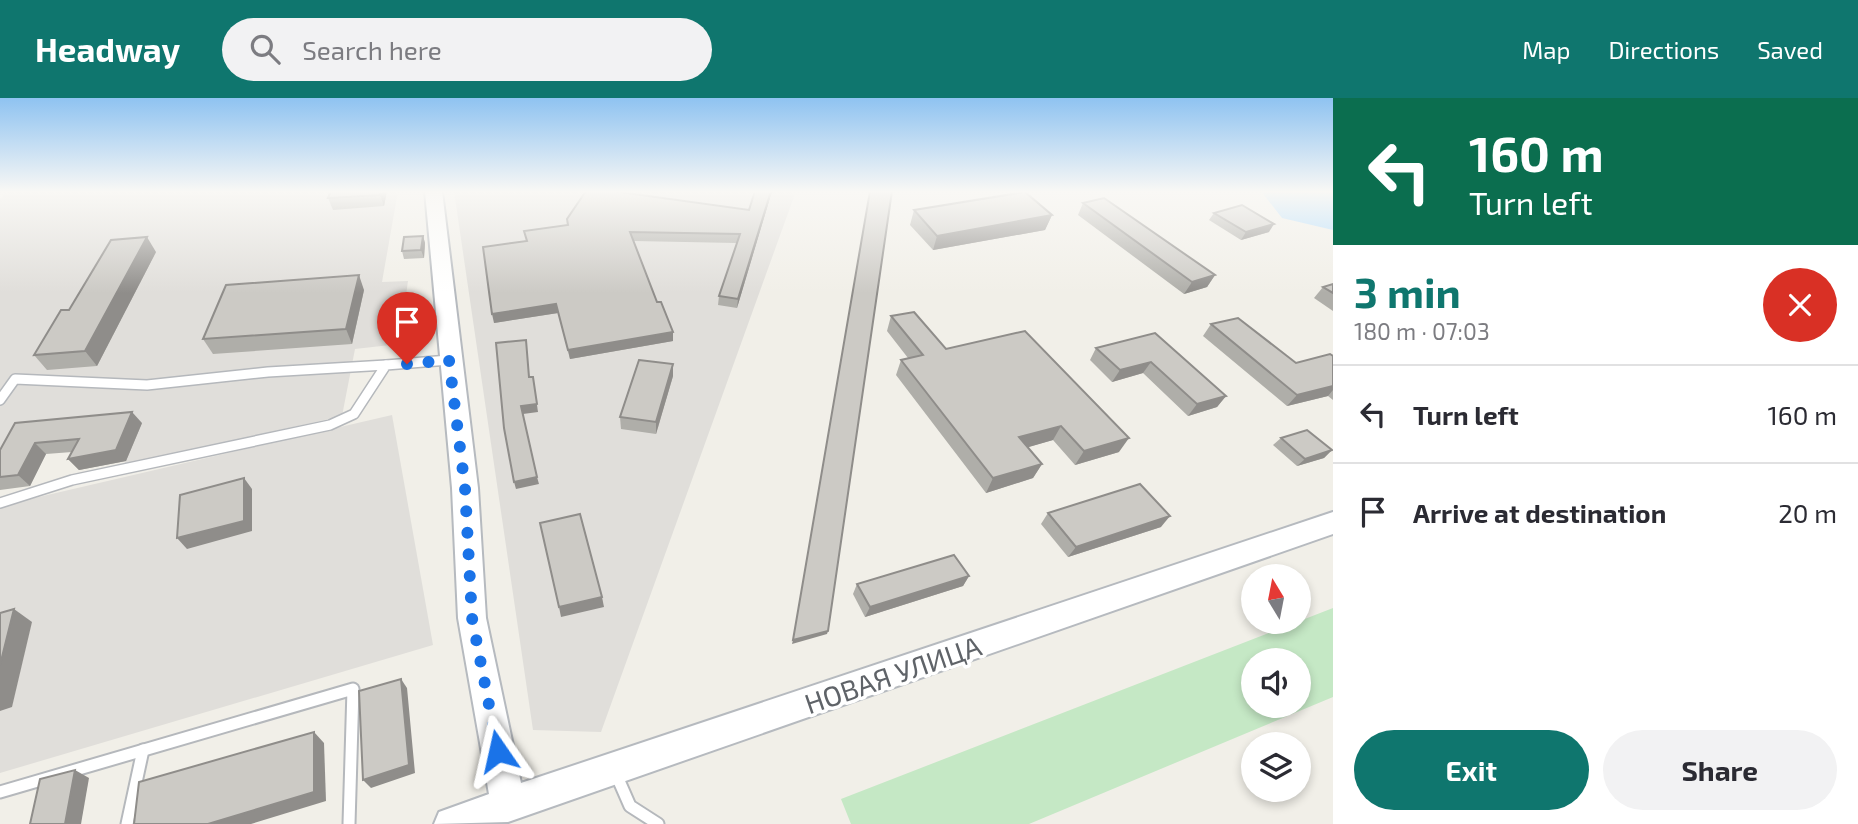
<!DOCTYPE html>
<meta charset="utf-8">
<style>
:root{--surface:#fff;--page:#f2f2f3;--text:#2b2b33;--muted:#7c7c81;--line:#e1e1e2;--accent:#0f766e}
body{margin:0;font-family:"Exo 2",sans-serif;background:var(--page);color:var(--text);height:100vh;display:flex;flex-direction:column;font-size:26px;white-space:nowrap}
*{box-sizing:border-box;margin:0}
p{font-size:23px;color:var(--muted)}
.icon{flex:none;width:38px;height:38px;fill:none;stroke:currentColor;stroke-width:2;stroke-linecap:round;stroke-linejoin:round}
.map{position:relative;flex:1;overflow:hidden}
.panel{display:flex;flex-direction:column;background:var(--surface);width:525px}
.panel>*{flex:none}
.guide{background:#0b6e4f;color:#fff;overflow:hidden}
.needle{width:46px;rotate:350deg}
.buttons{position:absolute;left:1241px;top:466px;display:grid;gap:14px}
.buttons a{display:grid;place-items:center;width:70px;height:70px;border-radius:50%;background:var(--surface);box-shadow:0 4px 10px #0003;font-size:35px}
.pin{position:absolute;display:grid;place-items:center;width:60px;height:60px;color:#fff;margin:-72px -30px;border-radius:50% 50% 50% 0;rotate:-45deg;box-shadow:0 0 7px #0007}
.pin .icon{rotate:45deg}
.me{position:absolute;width:77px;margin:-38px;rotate:349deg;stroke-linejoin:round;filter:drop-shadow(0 0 5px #0008)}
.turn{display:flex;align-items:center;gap:24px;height:147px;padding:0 21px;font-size:32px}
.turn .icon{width:91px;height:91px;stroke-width:2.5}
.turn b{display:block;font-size:49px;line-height:60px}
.round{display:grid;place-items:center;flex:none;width:74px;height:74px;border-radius:37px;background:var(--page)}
.headline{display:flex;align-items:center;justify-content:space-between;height:119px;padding:0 21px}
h1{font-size:42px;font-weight:700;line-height:52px;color:var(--accent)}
.button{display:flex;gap:14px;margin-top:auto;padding:14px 21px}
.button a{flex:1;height:80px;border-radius:42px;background:var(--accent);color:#fff;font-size:28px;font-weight:700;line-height:80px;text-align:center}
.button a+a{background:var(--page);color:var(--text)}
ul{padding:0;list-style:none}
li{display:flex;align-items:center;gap:21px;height:98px;padding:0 21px;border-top:2px solid var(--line)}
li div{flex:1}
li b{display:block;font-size:26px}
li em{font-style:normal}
header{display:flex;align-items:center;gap:42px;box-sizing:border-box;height:98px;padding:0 35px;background:var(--accent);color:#fff}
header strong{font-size:33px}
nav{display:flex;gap:38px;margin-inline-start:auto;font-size:24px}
.search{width:490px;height:63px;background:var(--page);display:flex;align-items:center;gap:18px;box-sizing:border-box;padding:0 24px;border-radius:38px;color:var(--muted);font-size:26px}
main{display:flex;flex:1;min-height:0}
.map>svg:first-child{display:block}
.industrial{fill:#e0deda}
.green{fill:#c5e8c5;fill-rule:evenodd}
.water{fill:#aadaff}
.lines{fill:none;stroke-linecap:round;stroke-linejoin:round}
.lane-far1-casing{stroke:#b5b8bc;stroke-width:12}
.lane-casing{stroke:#b5b8bc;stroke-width:15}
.secondary-casing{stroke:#b6babf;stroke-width:4}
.lane-far1{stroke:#fff;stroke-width:9}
.lane{stroke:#fff;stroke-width:11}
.secondary{fill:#fff;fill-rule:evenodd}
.wall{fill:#afaea9}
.shaded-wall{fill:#8f8d8a}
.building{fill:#cccac5;stroke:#8f8d8a;stroke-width:2}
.route{stroke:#1a73e8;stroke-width:12;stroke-dasharray:0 21.6}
.labels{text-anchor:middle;stroke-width:7;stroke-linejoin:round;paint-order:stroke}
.near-street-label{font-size:28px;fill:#5f6368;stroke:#fff}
</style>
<header>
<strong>Headway</strong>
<div class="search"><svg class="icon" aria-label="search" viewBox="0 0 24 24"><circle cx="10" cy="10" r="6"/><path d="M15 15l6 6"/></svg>Search here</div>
<nav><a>Map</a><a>Directions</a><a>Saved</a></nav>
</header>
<main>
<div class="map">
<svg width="1333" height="726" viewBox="0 0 1333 726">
<rect width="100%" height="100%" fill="#f1efe8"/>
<g class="industrial">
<path d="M7,93H398L382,184L408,183L399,246L355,251L342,318L124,367L141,326L27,337L0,385V101Z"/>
<path d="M454,93H796L601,634L533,632Z"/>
<path d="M392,317L433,547L0,675V408Z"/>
</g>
<path class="green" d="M1333,510V599L1029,726H851L841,701ZM1253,562H1298V607H1253Z"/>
<path class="water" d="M1261,93H1333V132L1282,120Z"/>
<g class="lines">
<defs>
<g id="lane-far1">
<path d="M0,302L15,281L147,287L268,274L386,267"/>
<path d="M0,405L72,382L330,327L354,316L386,267L449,262"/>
</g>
<g id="lane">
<path d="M616,676L630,708L658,726"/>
<path d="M0,694L353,591L349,726"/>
<path d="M127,726L143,652"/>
</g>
<path id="secondary" d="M425,93H442L478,390L486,520L521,685L1333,414V436L508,724L434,726L439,714L489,696L458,520L452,390Z"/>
</defs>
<use href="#lane-far1" class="lane-far1-casing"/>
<use href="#lane" class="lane-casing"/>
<use href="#secondary" class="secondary-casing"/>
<use href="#lane-far1" class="lane-far1"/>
<use href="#lane" class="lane"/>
<use href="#secondary" class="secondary"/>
</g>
<g class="wall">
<path d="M331,93H387L384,108L333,112L328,100Z"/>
<path d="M755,93H772L737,210L718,207L719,198L737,145L634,143L657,204L673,234V243L570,261L558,215L494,225L526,143L567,127V121L749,112Z"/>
<path d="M1083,105L1215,177L1207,189L1184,196L1078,117Z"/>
<path d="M914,112L1052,117L1045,132L933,152L910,127Z"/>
<path d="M1214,115L1269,134L1241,142L1209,122Z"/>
<path d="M423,138L425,145L424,160L404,161L402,153Z"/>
<path d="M156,154L97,268L47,272L34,257L69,212Z"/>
<path d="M1333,186V213L1314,200L1323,189Z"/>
<path d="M364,192L352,246L213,256L203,241Z"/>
<path d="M891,218L946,251L1119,354L1075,367L1053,342L1028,349L1042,366L1033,380L986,395L896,277L901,262L908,260L887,233Z"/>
<path d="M1211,226L1296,265L1333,258V302L1328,298L1287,308L1203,238Z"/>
<path d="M1155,235L1226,298L1217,309L1188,318L1143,275L1112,284L1090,262L1096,250Z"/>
<path d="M673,266V278L656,336L621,331L620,319Z"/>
<path d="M142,325L126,363L79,372L68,361L72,354L46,356L30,388L0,392V352Z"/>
<path d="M1281,340L1332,352L1324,360L1297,368L1273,347Z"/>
<path d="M1048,415L1161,429L1068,459L1041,426Z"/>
<path d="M969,478L963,488L865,519L853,496L857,486Z"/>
</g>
<g class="shaded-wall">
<path d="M381,93H387L384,108L380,97Z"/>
<path d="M771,93H772L737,210L738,201Z"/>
<path d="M1052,117L1045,132L933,152L937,138Z"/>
<path d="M1274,126L1269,134L1241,142L1246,134Z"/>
<path d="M423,138L425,145L424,160L421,152Z"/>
<path d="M147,139L156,154L97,268L85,253Z"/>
<path d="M359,177L364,192L352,246L346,231Z"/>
<path d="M1215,177L1207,189L1184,196L1192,184Z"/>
<path d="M556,206L558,215L494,225L492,216Z"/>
<path d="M673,234V243L570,261L568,252Z"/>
<path d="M1151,264L1143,275L1112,284L1120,272Z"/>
<path d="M673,266V278L656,336V324Z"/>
<path d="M533,279L538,314L523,316L521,308Z"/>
<path d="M1333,288V292L1328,298L1287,308L1297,297Z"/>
<path d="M1226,298L1217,309L1188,318L1197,306Z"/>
<path d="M132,314L142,325L126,363L79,372L68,361Z"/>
<path d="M1061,328L1053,342L1012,354L1019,339Z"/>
<path d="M1129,340L1119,354L1075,367L1084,353Z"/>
<path d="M35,345L46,356L30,388L18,377Z"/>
<path d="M1332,352L1324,360L1297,368L1305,361Z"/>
<path d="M1042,366L1033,380L986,395L993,380Z"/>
<path d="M537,379L539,386L516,391L514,384Z"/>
<path d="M244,380L252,391V433L187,451L177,440Z"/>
<path d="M1170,418L1161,429L1068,459L1076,449Z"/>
<path d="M969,478L963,488L865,519L870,509Z"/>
<path d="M602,499L604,509L561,519L559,509Z"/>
<path d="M14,511L32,524L12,609L0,613V567Z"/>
<path d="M828,533L827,536L792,546L793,542Z"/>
<path d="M401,581L407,590L415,675L371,690L363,682Z"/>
<path d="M314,634L324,645L326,703L251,726H208Z"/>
<path d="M75,672L89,680L81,726H65Z"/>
</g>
<g class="building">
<path d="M331,93H381L380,97L328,100Z"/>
<path d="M586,93H612L749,112L755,93H771L738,201L719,198L740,136L630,134L657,204H661L673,234L568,252L556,206L492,216L483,149L527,143L524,133L568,127L567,121Z"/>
<path d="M870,93H892L828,533L793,542Z"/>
<path d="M1025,94L1052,117L937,138L914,112Z"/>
<path d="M1104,100L1215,177L1192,184L1083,105Z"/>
<path d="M1242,107L1274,126L1246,134L1214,115Z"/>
<path d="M423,138L421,152L402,153L404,139Z"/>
<path d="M147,139L85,253L34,257L61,212H69L111,142Z"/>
<path d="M359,177L346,231L203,241L226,187Z"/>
<path d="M1333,186V195L1323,189Z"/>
<path d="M914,214L946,251L1025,233L1129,340L1084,353L1061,328L1019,339L1042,366L993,380L901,262L923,257L891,218Z"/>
<path d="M1238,220L1296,265L1330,256L1333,258V288L1297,297L1211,226Z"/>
<path d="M1155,235L1226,298L1197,306L1151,264L1120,272L1096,250Z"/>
<path d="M526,242L529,279H533L537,306L521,308L537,379L514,384L504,330L496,245Z"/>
<path d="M639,262L673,266L656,324L620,319Z"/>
<path d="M132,314L116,352L68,361L79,341L35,345L18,377L0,379V352L15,325Z"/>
<path d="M1307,332L1332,352L1305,361L1281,340Z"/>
<path d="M244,380V423L177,440L180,397Z"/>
<path d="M1140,386L1170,418L1076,449L1048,415Z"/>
<path d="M580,416L602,499L559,509L540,425Z"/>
<path d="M954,457L969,478L870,509L857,486Z"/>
<path d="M14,511L0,567V515Z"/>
<path d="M401,581L409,667L363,682L359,593Z"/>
<path d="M314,634V694L208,726H134L139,684Z"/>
<path d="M75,672L65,726H30L40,681Z"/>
</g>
<linearGradient id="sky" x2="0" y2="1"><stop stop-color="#8fc3f1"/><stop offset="0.48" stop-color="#f9f8f5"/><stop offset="1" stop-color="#f9f8f5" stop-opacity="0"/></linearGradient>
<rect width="1333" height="195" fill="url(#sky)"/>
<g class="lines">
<path class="route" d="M407,266L449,262L465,390L472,520L498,653"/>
</g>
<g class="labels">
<g class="near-street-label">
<text transform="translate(893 577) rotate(-19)" y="10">НОВАЯ УЛИЦА</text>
</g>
</g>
</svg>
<div class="buttons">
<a><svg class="needle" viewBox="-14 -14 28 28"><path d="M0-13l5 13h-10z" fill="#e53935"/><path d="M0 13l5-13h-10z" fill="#7c7c81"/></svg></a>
<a><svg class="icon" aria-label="sound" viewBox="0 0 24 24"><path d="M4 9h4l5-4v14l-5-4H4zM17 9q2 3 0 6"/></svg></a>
<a><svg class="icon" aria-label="layers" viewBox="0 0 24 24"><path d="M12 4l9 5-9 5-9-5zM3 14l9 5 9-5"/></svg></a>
</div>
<div class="pin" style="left:407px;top:266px;background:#d93025"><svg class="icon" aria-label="arrive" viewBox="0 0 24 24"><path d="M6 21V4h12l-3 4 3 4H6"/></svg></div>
<svg class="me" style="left:498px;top:653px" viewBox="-20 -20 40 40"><path d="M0-17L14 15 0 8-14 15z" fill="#1a73e8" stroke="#fff" stroke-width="4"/></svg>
</div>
<section class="panel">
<div class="guide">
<div class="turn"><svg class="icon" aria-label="left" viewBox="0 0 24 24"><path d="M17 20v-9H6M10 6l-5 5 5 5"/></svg><div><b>160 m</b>Turn left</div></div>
</div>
<div class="headline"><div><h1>3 min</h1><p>180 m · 07:03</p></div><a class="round" style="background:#d93025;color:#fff"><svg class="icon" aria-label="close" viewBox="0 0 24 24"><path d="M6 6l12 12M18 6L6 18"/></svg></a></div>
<ul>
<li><svg class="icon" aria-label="left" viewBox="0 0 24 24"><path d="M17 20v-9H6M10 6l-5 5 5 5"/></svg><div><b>Turn left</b></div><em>160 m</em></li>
<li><svg class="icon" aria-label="arrive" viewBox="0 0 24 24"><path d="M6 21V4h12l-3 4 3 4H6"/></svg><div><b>Arrive at destination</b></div><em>20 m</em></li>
</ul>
<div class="button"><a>Exit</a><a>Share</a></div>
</section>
</main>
